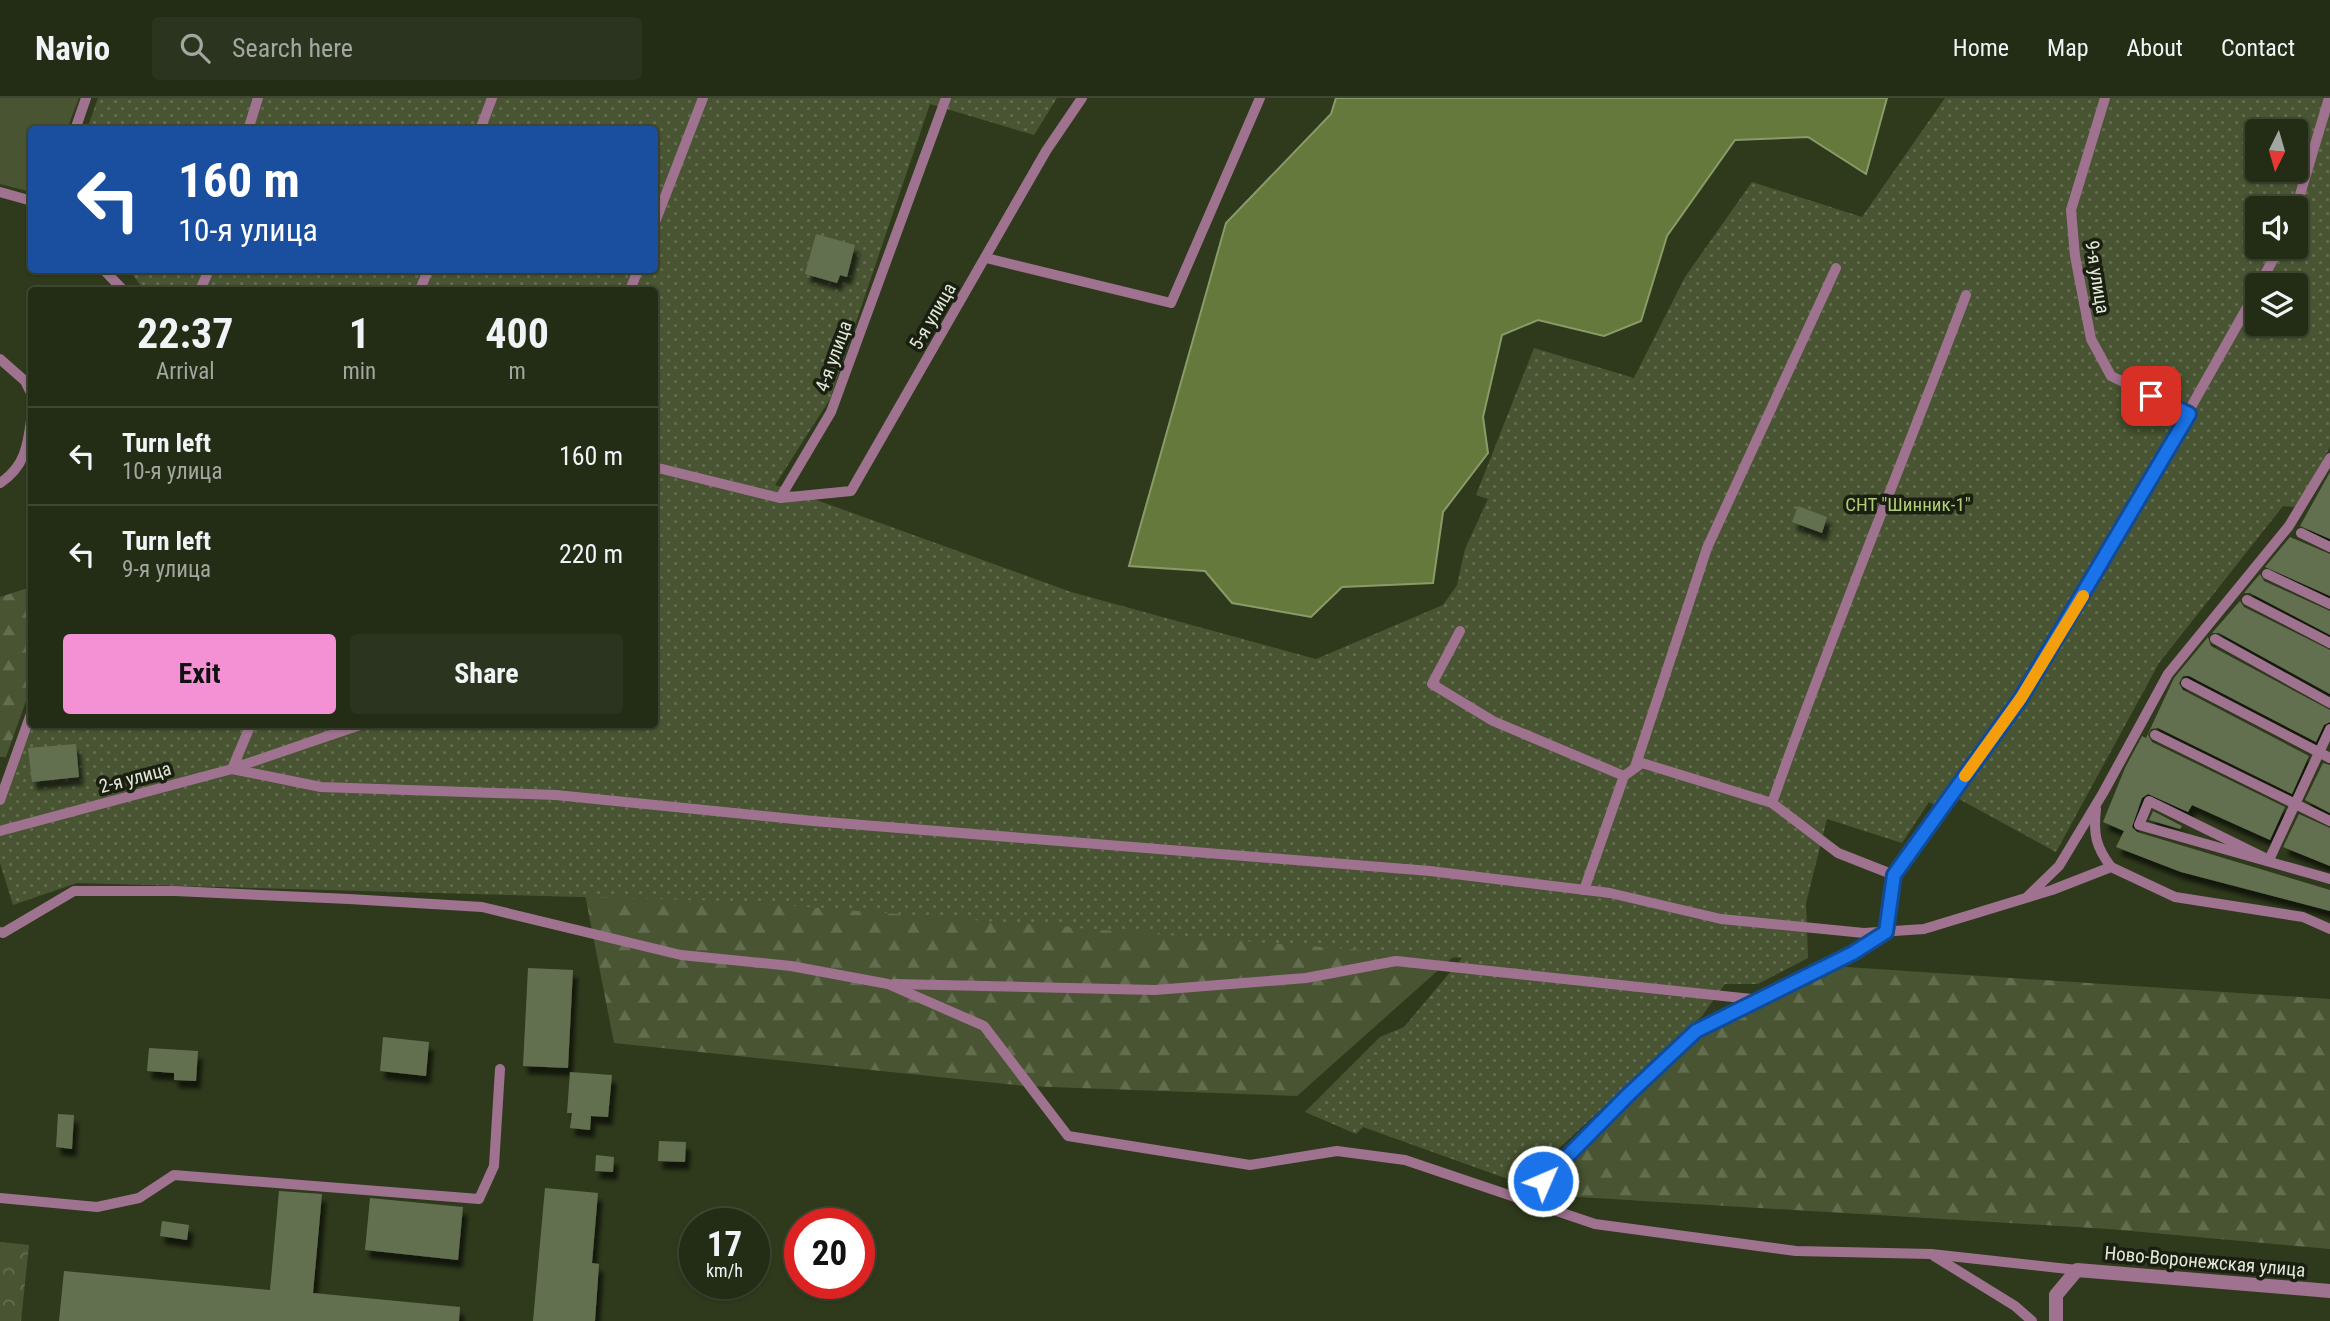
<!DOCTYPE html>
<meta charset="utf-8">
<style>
:root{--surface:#232c15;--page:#2b341e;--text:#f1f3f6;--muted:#a3a7a0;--line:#404834;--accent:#f491d4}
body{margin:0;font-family:"Roboto Condensed",sans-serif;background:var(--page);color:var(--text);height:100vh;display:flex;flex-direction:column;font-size:26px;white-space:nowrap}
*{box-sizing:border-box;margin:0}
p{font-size:23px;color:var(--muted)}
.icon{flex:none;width:38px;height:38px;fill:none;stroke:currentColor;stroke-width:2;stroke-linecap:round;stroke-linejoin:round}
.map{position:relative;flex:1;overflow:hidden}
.details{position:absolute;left:28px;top:189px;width:630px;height:441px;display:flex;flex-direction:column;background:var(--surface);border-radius:7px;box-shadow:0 2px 5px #0004,0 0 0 2px var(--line)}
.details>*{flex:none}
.hud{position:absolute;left:28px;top:28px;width:630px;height:147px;border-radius:7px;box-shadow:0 2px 5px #0004,0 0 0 2px var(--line);background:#1a4fa0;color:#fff;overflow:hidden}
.needle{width:46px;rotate:185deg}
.controls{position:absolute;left:2245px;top:21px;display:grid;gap:14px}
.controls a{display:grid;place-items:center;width:63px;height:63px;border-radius:7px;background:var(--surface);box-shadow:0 2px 5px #0004,0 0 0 2px var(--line);font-size:35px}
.speed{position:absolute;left:679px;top:1110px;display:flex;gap:14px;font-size:35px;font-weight:700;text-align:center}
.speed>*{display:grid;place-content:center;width:91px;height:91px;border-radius:50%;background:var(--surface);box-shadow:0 2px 5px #0004,0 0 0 2px var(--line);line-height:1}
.speed small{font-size:18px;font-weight:400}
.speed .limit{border:10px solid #d22;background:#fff;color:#111}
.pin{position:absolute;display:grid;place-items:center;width:60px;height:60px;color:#fff;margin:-30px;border-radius:14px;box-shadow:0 4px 10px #0006}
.me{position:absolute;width:77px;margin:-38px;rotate:45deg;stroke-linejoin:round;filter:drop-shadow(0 0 5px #0008)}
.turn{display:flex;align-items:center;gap:24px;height:147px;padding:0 35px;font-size:32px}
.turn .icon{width:91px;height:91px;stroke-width:2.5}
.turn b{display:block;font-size:49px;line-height:60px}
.eta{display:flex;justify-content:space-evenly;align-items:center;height:119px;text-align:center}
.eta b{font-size:42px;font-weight:700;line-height:49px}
.cta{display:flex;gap:14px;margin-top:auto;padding:14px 35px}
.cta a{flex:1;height:80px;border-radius:7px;background:var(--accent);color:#111;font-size:28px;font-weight:700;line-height:80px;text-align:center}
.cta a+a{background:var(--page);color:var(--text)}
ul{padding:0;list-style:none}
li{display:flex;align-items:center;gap:21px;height:98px;padding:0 35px;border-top:2px solid var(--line)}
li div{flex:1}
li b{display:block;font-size:26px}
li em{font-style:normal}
header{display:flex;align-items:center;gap:42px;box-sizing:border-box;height:98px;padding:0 35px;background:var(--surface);border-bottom:2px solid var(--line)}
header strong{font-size:33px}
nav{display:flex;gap:38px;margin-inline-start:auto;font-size:24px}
.search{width:490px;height:63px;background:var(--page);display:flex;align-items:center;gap:18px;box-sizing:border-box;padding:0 24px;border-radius:7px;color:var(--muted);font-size:26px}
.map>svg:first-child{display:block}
.grass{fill:#495532}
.forest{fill:url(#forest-firs)}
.park{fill:url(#park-crowns)}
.garden{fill:url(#garden-dots);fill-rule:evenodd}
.water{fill:#64793b;stroke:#8a9b6a;stroke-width:2}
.building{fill:#647050;filter:url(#shadow)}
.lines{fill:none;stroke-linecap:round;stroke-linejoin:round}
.service{stroke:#9f7390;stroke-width:10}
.minor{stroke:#9f7390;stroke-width:14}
.route-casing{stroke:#114b97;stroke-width:18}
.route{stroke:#1a73e8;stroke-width:12}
.slow{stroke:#f59e0b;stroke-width:12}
.labels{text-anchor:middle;stroke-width:7;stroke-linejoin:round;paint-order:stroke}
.street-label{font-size:19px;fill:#e2e9d7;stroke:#1a1f12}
.park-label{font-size:19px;fill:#afce75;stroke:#1a1f12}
</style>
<header>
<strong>Navio</strong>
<div class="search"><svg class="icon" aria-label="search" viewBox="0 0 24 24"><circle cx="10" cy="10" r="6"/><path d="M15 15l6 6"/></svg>Search here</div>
<nav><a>Home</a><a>Map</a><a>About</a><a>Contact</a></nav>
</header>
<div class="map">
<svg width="2330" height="1223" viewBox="0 0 2330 1223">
<defs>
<pattern id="forest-firs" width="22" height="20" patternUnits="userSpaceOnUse" patternTransform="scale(1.75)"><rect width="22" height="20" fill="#495532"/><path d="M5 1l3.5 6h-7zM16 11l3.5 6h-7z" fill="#636d4f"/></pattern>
<pattern id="park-crowns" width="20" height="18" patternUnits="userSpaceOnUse" patternTransform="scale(1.75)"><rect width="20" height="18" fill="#495532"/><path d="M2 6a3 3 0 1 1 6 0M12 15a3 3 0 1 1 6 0" fill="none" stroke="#636d4f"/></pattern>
<pattern id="garden-dots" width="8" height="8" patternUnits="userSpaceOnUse" patternTransform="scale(1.75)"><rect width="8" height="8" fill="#495532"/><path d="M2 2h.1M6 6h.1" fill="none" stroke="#636d4f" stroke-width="1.8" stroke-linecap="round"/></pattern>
<filter id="shadow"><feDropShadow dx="4.5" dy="8" stdDeviation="2" flood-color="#0009"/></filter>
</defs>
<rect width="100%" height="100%" fill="#2f3a1c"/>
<path class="grass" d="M0,0H79L67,31L32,32L31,94L0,86Z"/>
<g class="forest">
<path d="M31,489V589L6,659H0V499Z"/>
<path d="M583,786L1462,851L1297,998L1024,988L614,945Z"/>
<path d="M1817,867L2330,901V1151L2109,1131L1562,1098L1558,1063L1704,931Z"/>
</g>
<path class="park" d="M0,1144L29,1147L21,1223H0Z"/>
<path class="garden" d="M98,0H1057L1034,37L930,6L830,301L775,387L1071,494L1316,561L1443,507L1457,487L1465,451L1488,401L1476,397L1534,250L1634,280L1685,179L1752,84L1862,119L1945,0H2330V349L2296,409L2283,408L2159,565L2056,754L1948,695L1939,710L1929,704L1902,745L1827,721L1806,805L1808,860L1758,886H1725L1702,918L1543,1065L1516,1084L1363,1029L1356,1036L1305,1014L1380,939L1404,929L1462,860L729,803L77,785L13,807L0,765V708L33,627L654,626V192H144L129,172H654V32L87,31ZM2258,33H2296V72H2258ZM2258,110H2296V149H2258ZM2258,187H2296V226H2258Z"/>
<path class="water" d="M1336,0H1887L1866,76L1808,39L1735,42L1667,138L1641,223L1604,238L1538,222L1502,237L1483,319L1488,355L1443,414L1433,485L1342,489L1311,519L1232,505L1205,473L1129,468L1226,125L1331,16Z"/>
<g class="building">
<path d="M816,136L855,147L847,179L840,177L837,185L805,176Z"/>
<path d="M2330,374V441L2300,428Z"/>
<path d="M1798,408L1827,419L1822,435L1792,424Z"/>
<path d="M2290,439L2330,456V498L2265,469Z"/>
<path d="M2260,476L2264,483L2330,513V537L2250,495H2244Z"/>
<path d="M2240,503L2244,509L2330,552V596L2219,535H2212Z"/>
<path d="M2208,539L2211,548L2330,612V624L2324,627L2316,644L2189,578H2183L2179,585L2183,592L2309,658L2292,696L2158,630L2151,631L2148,637L2152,644L2285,709L2270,742L2192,707L2188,714L2148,696L2142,700L2132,729L2137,734L2330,792V813L2181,774L2116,749L2124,733L2103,724L2125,670L2142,638L2146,640L2174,580Z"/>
<path d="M76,646L79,679L32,684L28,650Z"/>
<path d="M2323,665L2330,667V715L2305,702Z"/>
<path d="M2153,713L2182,728L2180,731L2149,722Z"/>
<path d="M2299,716L2330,730V768L2283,749Z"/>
<path d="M528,870L573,872L568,970L523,968Z"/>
<path d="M383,939L429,944L426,978L380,973Z"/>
<path d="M149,950L198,953L196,983L174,982V975L147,973Z"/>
<path d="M570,974L612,977L608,1019L591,1018L590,1032L570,1030L572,1015H567Z"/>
<path d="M58,1016L74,1017L72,1051L56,1049Z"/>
<path d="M659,1043L686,1044L685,1064L658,1063Z"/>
<path d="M596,1057L614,1059L613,1074L595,1073Z"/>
<path d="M545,1090L598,1095L592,1165L599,1166L595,1223H533Z"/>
<path d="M279,1093L322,1096L313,1195L460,1209L459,1223H59L64,1173L270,1192Z"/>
<path d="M370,1100L463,1109L458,1162L365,1152Z"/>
<path d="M162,1123L189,1127L187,1142L160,1138Z"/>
</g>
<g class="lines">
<g class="service">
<path d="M2105,0L2071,112L2075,158L2091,241L2111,278L2189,316"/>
<path d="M75,32L86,0"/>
<path d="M248,32L258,0"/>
<path d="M480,32L492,0"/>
<path d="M0,94L32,103"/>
<path d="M2296,110L2329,0"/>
<path d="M654,127L703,0"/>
<path d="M986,160L1171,205L1260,0"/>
<path d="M104,172L123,192"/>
<path d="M2259,187L2280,149"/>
<path d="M200,192L209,172"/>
<path d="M420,192L428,172"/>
<path d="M630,192L638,172"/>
<path d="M0,261L25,283L32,297"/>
<path d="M654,369L780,400L831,314L946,0"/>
<path d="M0,385C27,367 28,344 32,315"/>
<path d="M780,400L851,393L1046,53L1082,0"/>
<path d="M2301,435L2330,449"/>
<path d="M2267,476L2330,506"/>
<path d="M2247,502L2330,545"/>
<path d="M1460,533L1432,586L1493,623L1624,678L1642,665L1772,705L1838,755L1894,777"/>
<path d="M2215,541L2330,605"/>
<path d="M2186,585L2330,660"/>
<path d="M2155,637L2330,723"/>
<path d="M1635,669L1707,450L1836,170"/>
<path d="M234,670L363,626"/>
<path d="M232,671L321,689L556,697L813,723L1430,773L1610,795L1721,821L1864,835L1924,831L2052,792L2111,769L2175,799L2303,819L2330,831"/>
<path d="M0,702L32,613"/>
<path d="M1772,705C1832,534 1902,367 1966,197"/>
<path d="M2096,711C2093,736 2096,749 2111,769"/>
<path d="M0,733L232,671L251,626"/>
<path d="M2269,762L2149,703L2139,727L2330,781"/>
<path d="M2269,762L2330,631"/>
<path d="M1584,792L1624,678"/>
<path d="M2028,798L2059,768L2103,695L2168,576L2289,428L2330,360"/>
<path d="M0,834L3,835L74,793H175L349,801L482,809L681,857L791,868L888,886L984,928L1068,1038L1250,1067L1337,1053L1405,1062L1595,1126L1796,1153L1931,1156L2077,1172"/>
<path d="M894,886L1155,892L1306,880L1396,863L1761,902"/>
<path d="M0,1100L97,1109L139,1100L174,1077L479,1101L494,1068L500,971"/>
<path d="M1524,1102L1629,996L1696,933L1853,855L1887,834L1894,777L2021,600L2102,467L2258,190"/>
<path d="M1934,1158L2015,1208L2032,1223"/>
</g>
<path class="minor" d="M2056,1223V1197L2077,1172L2330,1193"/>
</g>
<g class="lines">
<defs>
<path id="route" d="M1543,1083L1629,996L1696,933L1853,855L1886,834L1894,777L2021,600L2189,316L2151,298"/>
</defs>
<use href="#route" class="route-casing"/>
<use href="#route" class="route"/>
<path class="slow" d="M1965,678L2021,600L2083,498"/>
</g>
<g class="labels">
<g class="street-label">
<text transform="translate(2098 179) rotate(81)" y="7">9-я улица</text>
<text transform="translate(932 218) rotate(-60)" y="7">5-я улица</text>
<text transform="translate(833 258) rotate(-70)" y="7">4-я улица</text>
<text transform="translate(135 679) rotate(-15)" y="7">2-я улица</text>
<text transform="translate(2205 1163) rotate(5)" y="7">Ново-Воронежская улица</text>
</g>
<g class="park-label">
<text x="1908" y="413">СНТ "Шинник-1"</text>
</g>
</g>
</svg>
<div class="controls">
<a><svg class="needle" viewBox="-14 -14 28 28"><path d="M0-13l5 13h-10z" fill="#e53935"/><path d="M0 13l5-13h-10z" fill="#a3a7a0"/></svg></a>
<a><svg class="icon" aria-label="sound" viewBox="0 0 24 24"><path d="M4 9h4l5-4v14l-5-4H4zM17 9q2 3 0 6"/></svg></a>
<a><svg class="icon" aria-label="layers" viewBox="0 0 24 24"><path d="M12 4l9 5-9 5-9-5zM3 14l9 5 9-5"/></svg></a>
</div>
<div class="speed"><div>17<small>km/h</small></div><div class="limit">20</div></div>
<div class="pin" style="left:2151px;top:298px;background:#d93025"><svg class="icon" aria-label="arrive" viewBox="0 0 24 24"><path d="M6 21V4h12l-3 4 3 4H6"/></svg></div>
<svg class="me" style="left:1543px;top:1083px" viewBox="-20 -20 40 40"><circle r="17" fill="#1a73e8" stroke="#fff" stroke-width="3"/><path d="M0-11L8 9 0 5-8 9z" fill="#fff"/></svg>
<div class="hud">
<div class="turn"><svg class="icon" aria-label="left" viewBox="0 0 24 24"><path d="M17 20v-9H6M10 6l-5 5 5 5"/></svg><div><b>160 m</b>10-я улица</div></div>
</div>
<section class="details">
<div class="eta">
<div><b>22:37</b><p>Arrival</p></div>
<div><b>1</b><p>min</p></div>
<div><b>400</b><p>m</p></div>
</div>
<ul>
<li><svg class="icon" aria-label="left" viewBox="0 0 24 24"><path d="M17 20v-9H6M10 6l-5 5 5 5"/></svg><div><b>Turn left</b><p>10-я улица</p></div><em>160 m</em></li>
<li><svg class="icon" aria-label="left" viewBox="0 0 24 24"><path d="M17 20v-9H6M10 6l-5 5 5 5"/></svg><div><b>Turn left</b><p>9-я улица</p></div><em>220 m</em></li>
</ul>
<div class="cta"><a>Exit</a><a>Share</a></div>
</section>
</div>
